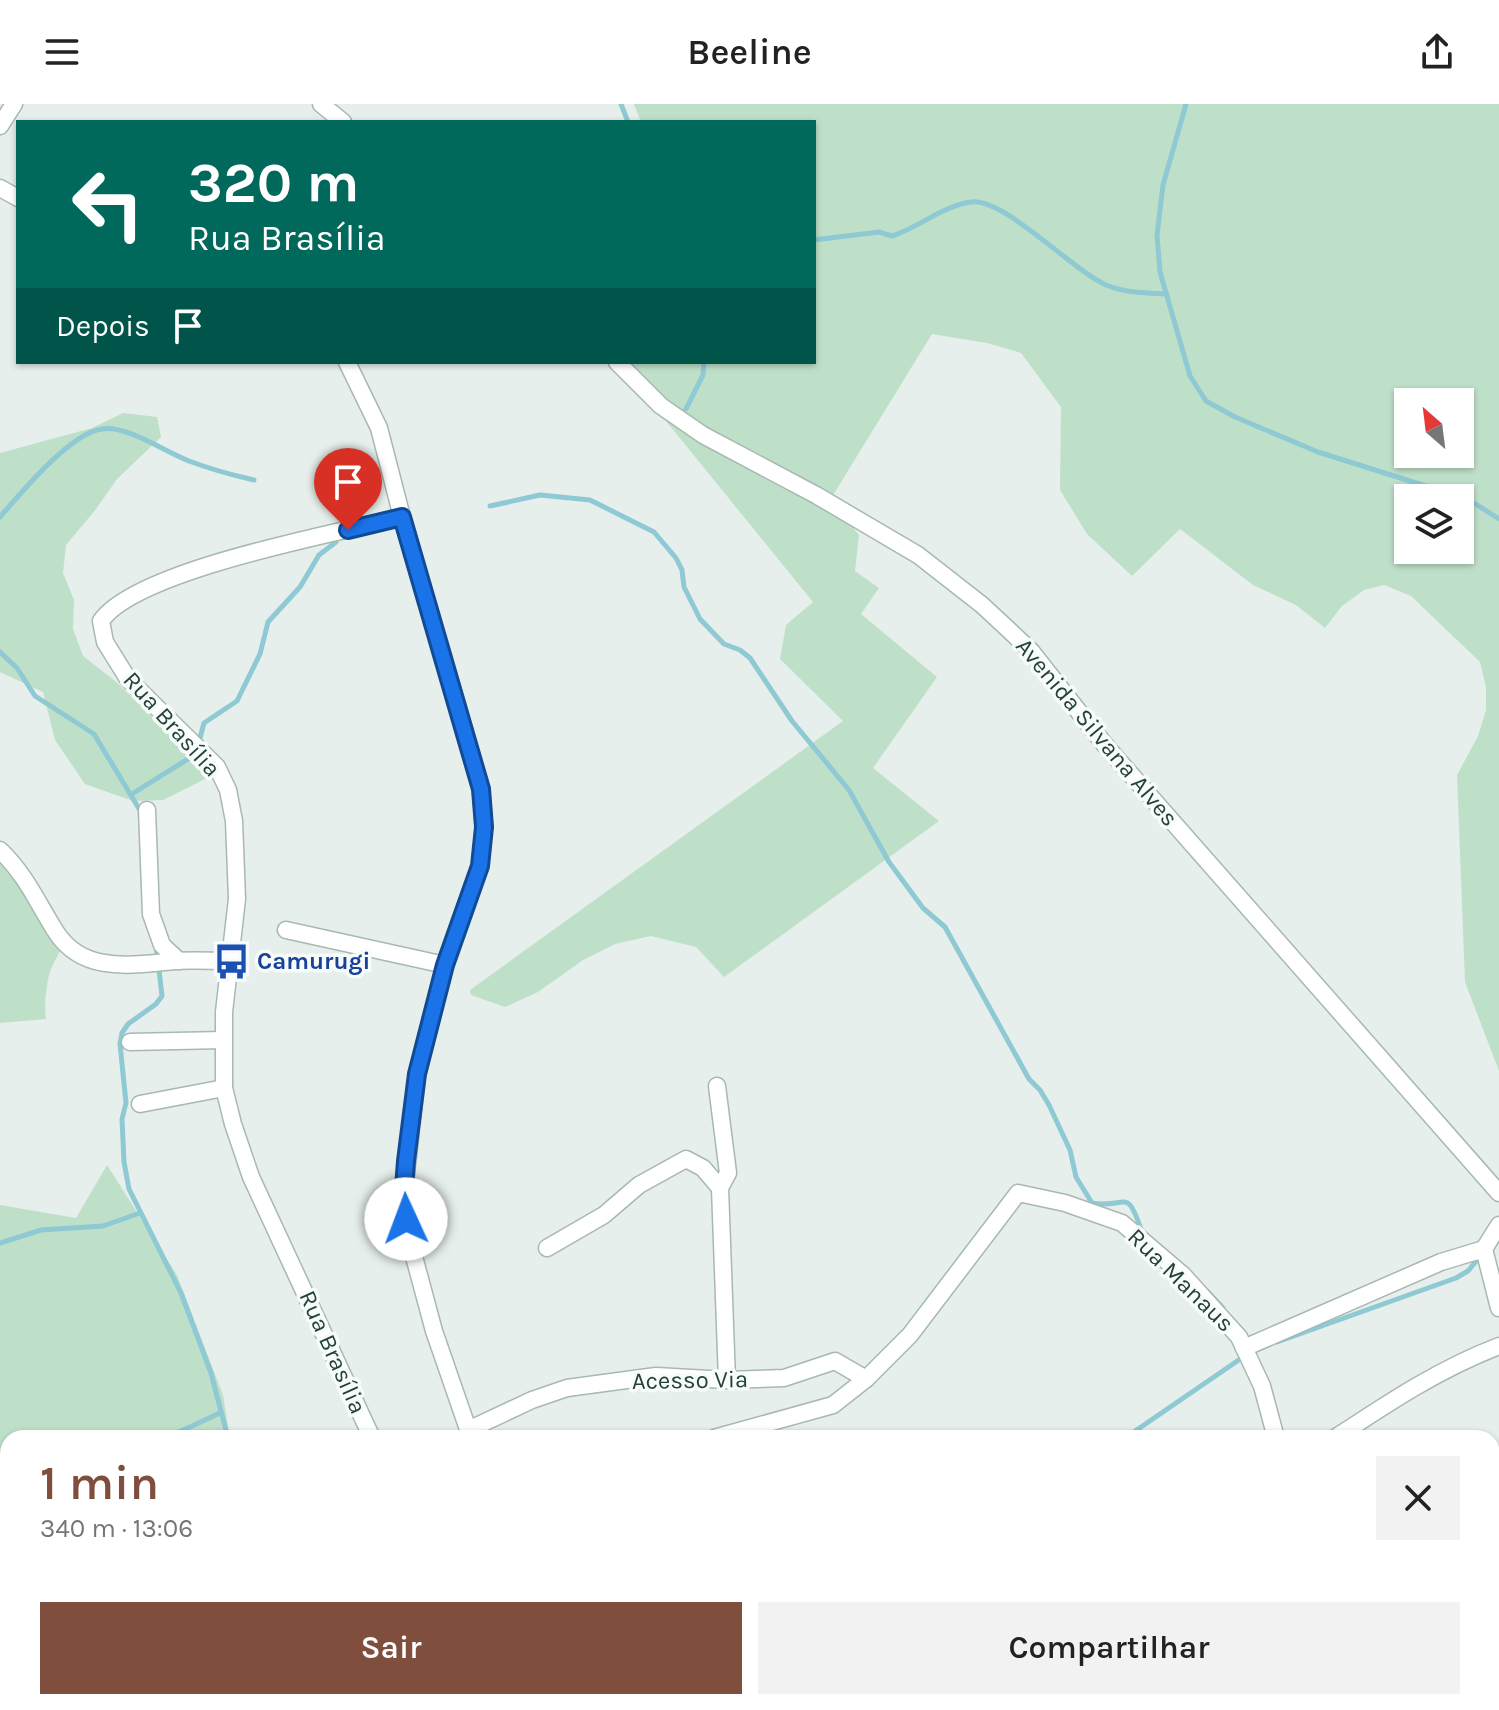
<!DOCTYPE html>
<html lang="pt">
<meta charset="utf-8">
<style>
:root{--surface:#fff;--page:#f2f2f2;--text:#222;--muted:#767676;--accent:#804e3d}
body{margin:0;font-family:Karla,sans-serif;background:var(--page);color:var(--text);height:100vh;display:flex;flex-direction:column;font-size:30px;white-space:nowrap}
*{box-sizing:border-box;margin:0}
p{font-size:26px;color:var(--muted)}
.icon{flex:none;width:44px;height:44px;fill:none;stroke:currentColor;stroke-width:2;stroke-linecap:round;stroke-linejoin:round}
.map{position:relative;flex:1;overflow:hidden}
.sheet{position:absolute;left:0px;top:1326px;width:1500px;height:280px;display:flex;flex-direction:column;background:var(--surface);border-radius:24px 24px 0 0;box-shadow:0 2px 6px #0004}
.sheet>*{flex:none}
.banner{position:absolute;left:16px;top:16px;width:800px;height:244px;border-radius:0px;box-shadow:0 2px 6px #0004;background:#00695c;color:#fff;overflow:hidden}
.needle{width:52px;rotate:332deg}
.tools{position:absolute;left:1394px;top:284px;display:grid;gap:16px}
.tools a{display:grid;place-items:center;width:80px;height:80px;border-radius:0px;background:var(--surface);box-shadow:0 2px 6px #0004;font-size:40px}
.pin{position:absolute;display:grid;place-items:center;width:68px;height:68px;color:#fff;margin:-82px -34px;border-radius:50% 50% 50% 0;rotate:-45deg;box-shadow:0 0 8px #0007}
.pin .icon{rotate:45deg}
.me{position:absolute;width:88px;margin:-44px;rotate:358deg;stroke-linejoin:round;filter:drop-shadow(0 0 6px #0008)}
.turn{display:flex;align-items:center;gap:28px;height:168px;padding:0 40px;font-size:36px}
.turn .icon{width:104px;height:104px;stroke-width:2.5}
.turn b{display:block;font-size:56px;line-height:68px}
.then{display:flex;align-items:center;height:76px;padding:0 40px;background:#0003;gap:16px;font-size:30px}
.round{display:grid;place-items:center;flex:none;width:84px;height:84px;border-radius:0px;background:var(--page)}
.overview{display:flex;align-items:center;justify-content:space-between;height:136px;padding:0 40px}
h1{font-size:48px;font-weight:600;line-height:60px;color:var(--accent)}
.primary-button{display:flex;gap:16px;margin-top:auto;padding:16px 40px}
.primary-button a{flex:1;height:92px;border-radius:0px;background:var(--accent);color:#fff;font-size:32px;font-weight:600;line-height:92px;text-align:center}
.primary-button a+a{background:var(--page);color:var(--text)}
header{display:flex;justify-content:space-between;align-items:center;height:104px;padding:0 40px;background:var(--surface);font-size:36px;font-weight:600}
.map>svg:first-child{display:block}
.green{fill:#bfe0c8;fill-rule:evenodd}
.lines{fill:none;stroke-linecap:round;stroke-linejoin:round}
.stream{stroke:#8ec9d4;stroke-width:5}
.minor-casing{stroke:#a8b8b2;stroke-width:19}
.minor{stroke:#fff;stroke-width:16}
.route-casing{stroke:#114b97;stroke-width:20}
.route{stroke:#1a73e8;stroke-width:14}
.labels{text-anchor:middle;stroke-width:7;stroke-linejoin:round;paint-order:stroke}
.street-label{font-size:24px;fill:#24423a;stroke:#f7fbf9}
.transit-label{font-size:24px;font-weight:bold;fill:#164399;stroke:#f7fbf9;text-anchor:start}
</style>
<header><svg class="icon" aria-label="menu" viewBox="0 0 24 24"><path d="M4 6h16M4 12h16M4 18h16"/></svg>Beeline<svg class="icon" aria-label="share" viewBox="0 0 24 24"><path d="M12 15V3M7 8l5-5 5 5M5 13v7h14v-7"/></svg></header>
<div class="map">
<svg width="1499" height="1606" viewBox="0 0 1499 1606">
<rect width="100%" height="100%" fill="#e6efeb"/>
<g class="green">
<path d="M634,0H1499V967L1465,878L1457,671L1478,632L1486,606V583L1480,558L1411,492L1384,481L1364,486L1342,502L1325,524L1296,501L1253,481L1180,425L1132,472L1087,430L1060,386L1061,303L1021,249L987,239L932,230L830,396L859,431L855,467L879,484L861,510L937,573L873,664L939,717L724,873L696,843L651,832L615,840L583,856L538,888L505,903L471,891L470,886L843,617L780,555L786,521L813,498L618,258H814V18H641ZM1408,298H1460V350H1408ZM1408,394H1460V446H1408Z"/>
<path d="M123,309L157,313L161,333L117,375L96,405L66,441L63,469L74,496L73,525L83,552L115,577L213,671L163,696L133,697L85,680L55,636L43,588L0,568V349L92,324Z"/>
<path d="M0,753C17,769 63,807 64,830C64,845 53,857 49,871C46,884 44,903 46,915L0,919Z"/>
<path d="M107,1061L177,1171L223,1291L230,1334H8V1598H478L482,1606H0V1101L76,1114Z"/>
<path d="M733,1598H1163L1165,1606H735Z"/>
</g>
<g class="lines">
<g class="stream">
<path d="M621,0L628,18"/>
<path d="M1186,0L1163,81L1157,131L1160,168L1190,272L1206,297L1235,313L1318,348L1445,388L1474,399L1499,415"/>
<path d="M814,136L879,128L892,132C920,123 942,102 971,98C1005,94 1073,167 1106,181C1126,189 1146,189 1167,190"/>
<path d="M686,305L703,271L704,258"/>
<path d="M490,402L540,391L590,396L654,428L676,454L682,466L684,483L700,515L724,540L740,546L750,554L792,617L849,686L889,758L923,804L945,823L1029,975L1040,986L1049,1001L1070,1046L1076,1073L1092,1099C1128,1105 1126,1081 1142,1128"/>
<path d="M0,413C21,389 70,329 102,325C127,321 165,348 189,357C210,365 232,371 254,376"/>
<path d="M0,548L17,564L35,592L94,630L141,708"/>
<path d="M132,690L191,653L197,645L204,619L237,597L260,550L268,518L300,483L319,451L336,438"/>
<path d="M156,840L162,892L156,900L128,920L122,929L120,940L126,999L122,1015L124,1058L129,1085L181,1189L211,1269L228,1334"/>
<path d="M0,1139L41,1126L103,1122L140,1109"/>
<path d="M1208,1188L1223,1204"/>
<path d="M1277,1238L1456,1174L1468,1167L1482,1150"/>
<path d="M166,1334L220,1309"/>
<path d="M1125,1334L1246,1251"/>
<path d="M0,1372H8"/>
<path d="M2,1598L8,1597"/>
</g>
<defs>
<g id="minor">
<path d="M321,0L343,18"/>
<path d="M0,22L14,0"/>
<path d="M0,84L18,94"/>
<path d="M347,258L379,324L402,413L481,685L484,723L480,762L445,861L417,970L403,1097L409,1134L434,1227L471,1334"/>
<path d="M617,258L661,302L703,331L816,391L918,451L982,501L1010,527L1031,547L1105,641L1499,1089"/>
<path d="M147,706L151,810L162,841L179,857"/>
<path d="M0,746C26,771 37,798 56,828C83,870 131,861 175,857C193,856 212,857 231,857"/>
<path d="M286,826L445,861"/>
<path d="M130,938L223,936"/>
<path d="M717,982L728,1069L720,1084L727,1276"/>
<path d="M140,1000L224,984"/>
<path d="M1499,1121L1484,1145L1499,1204"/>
<path d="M547,1144L604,1111L639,1081L686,1055L703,1064L720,1084"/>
<path d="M1244,1244L1441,1158L1484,1145"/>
<path d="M468,1326L532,1296L567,1284L656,1272L727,1276L784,1274L835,1257L866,1275"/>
<path d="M372,1334L251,1073L233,1020L224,984V908L237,795L234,717L228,686L217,663L128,575L105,538L101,517C136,466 337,429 402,413"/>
<path d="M714,1334L833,1301L866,1275L910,1231L1018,1089L1065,1099L1122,1119L1183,1171L1239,1233L1262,1282L1276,1334"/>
<path d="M1335,1334C1388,1299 1439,1265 1499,1242"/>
<path d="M1492,1396L1499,1394"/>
<path d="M1492,1581L1499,1579"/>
<path d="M561,1598L563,1606"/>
<path d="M658,1598L661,1606"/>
<path d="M1238,1598L1240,1606"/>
<path d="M1347,1598L1349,1606"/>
<path d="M1416,1606L1439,1598"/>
</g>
</defs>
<use href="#minor" class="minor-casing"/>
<use href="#minor" class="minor"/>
</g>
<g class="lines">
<defs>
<path id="route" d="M348,426L402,413L481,685L484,723L480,762L445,861L417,970L406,1057L403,1097L406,1115"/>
</defs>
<use href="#route" class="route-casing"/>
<use href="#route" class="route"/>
</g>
<defs>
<symbol id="bus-bare" viewBox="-9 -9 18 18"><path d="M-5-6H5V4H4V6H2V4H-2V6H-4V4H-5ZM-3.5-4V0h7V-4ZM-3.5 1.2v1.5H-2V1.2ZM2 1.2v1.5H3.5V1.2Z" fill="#1a4fb4" stroke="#f7fbf9" stroke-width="2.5" paint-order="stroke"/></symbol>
</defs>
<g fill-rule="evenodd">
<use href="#bus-bare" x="206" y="832" width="51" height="51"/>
</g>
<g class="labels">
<g class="street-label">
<text transform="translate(172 620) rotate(48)" y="8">Rua Brasília</text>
<text transform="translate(1097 628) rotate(50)" y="8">Avenida Silvana Alves</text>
<text transform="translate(1181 1176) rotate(44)" y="8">Rua Manaus</text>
<text transform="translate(333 1248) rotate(66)" y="8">Rua Brasília</text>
<text transform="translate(690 1276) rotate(-1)" y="8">Acesso Via</text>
</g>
<g class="transit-label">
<text x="257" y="865">Camurugi</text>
</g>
</g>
</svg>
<div class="tools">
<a><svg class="needle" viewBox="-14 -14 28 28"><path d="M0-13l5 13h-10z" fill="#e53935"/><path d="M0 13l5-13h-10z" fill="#767676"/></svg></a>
<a><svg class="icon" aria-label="layers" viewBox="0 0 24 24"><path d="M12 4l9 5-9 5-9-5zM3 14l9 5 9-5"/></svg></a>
</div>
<div class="pin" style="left:348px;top:426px;background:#d93025"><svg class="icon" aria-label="arrive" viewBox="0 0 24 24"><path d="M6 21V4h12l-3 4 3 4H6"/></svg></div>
<svg class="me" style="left:406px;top:1115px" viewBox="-20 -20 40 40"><circle r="19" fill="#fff"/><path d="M0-13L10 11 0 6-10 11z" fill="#1a73e8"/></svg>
<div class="banner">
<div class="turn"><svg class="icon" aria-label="left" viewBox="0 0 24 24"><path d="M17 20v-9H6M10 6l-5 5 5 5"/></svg><div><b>320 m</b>Rua Brasília</div></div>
<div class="then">Depois<svg class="icon" aria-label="arrive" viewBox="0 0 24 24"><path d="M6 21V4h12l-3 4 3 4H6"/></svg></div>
</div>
<section class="sheet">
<div class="overview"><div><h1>1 min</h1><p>340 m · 13:06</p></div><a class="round"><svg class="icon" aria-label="close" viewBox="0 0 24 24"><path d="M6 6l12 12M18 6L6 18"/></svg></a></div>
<div class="primary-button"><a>Sair</a><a>Compartilhar</a></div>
</section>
</div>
